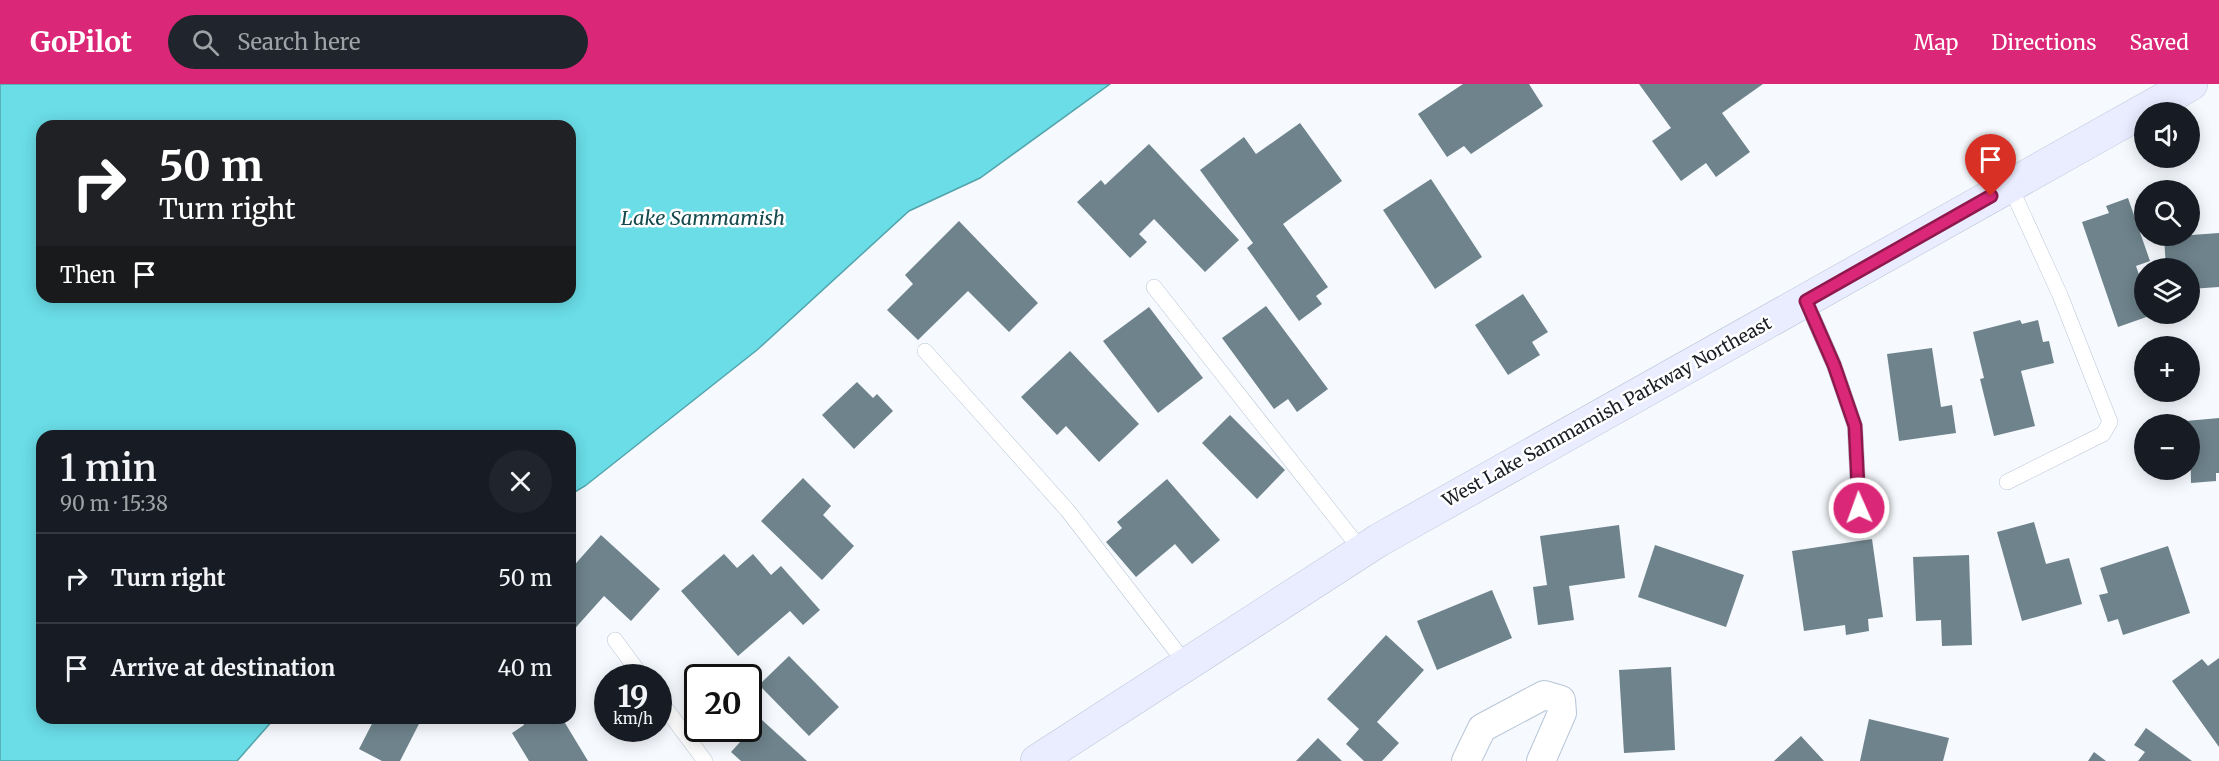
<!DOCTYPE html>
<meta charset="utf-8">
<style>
:root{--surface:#171b24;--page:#20242c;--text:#f1f3f6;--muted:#9ea1a6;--line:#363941;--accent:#db2777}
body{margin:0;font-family:Merriweather,serif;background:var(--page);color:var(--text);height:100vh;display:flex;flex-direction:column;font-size:22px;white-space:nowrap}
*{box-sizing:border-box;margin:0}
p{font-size:20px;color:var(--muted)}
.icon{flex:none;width:33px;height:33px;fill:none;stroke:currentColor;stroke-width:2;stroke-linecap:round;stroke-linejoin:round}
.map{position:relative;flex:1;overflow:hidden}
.panel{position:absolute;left:36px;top:346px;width:540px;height:294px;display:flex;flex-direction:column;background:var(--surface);border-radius:18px;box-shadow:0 3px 15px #0003}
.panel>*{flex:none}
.hud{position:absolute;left:36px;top:36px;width:540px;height:183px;border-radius:18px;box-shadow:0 3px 15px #0003;background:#202124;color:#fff;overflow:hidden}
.fabs{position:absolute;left:2134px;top:18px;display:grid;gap:12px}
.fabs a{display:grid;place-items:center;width:66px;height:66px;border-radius:50%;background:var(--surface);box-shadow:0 3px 15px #0003;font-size:30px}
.speed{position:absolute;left:594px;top:580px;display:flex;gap:12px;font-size:30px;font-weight:700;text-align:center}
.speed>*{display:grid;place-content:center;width:78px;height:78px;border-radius:50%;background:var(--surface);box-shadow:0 3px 15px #0003;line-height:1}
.speed small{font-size:15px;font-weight:400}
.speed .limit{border:3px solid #111;border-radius:9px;background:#fff;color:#111}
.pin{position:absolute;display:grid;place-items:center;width:51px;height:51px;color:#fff;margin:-62px -26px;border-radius:50% 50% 50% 0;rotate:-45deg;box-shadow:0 0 6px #0007}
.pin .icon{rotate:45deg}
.me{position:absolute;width:66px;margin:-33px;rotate:358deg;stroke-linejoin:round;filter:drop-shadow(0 0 4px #0008)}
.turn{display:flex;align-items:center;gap:21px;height:126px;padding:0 24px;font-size:27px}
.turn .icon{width:78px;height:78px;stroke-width:2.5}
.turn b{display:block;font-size:42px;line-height:51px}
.then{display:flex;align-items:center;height:57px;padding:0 24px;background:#0003;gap:12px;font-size:22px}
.round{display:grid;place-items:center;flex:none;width:63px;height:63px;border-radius:32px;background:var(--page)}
.headline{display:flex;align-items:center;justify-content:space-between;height:102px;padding:0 24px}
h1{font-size:36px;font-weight:600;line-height:45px}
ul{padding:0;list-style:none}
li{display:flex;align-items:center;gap:18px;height:90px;padding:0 24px;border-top:2px solid var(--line)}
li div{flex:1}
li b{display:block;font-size:22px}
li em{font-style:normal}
header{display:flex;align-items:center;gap:36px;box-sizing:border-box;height:84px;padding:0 30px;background:var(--accent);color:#fff}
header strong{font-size:28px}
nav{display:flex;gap:33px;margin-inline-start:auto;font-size:21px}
.search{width:420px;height:54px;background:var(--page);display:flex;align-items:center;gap:15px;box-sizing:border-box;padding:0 21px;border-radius:33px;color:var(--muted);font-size:22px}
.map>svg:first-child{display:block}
.water{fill:#6adde7;stroke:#52a4ac;stroke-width:1.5;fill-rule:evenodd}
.building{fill:#6e838c}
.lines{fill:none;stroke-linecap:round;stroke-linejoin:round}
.lane-casing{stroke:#b8c6d7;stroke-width:16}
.street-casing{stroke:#b8c6d7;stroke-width:30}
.secondary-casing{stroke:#b8c6d7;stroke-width:34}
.lane{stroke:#fff;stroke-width:15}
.street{stroke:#fff;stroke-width:28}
.secondary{stroke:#eaedff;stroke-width:33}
.route-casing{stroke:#8e194d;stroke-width:15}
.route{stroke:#db2777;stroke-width:10}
.labels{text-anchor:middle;stroke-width:5;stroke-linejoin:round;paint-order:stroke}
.street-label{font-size:18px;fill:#191e24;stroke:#fff}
.water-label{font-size:20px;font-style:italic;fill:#15494e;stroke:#fff}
</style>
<header>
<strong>GoPilot</strong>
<div class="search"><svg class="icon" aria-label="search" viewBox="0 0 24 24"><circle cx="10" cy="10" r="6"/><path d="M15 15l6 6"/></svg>Search here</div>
<nav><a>Map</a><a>Directions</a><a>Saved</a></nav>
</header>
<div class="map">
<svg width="2219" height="677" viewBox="0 0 2219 677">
<rect width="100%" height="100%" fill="#f6f9fd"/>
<path class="water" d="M0,0H1110L980,94L909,127L757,266L585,402L570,411V352H42V634L274,635L237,677H0ZM42,42H570V213H42Z"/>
<g class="building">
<path d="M1463,0H1529L1543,22L1471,70L1464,62L1447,73L1418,30Z"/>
<path d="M1639,0H1763L1722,29L1750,68L1716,93L1706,79L1681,97L1652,57L1671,44Z"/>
<path d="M1300,39L1342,97L1283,140L1328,203L1316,212L1322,220L1299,237L1247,164L1253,159L1200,86L1244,53L1256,70Z"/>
<path d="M1149,60L1239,156L1205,188L1154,135L1139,150L1147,158L1130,174L1077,118L1101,96L1105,101Z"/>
<path d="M1431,95L1482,173L1435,205L1383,126Z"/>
<path d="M2128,114L2150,177L2136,182L2145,208V230H2155L2118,243L2082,138L2109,129L2106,122Z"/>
<path d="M959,137L1038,219L1009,248L968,207L918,256L887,226L913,200L905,191Z"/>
<path d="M2219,149V203L2190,205V184H2166L2164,153Z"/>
<path d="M1523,210L1548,248L1532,258L1540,271L1508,291L1475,241Z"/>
<path d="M1266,222L1328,305L1297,328L1288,315L1274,325L1222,254Z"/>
<path d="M1149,223L1203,294L1158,329L1103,257Z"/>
<path d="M2020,236L2022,240L2038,236L2043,258L2049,257L2054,279L2021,287L2035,342L1994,352L1980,295L1984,294L1973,248Z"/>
<path d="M1932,264L1941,323L1952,321L1956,349L1899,357L1887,270Z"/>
<path d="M1070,267L1139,340L1099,378L1066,342L1057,351L1021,313Z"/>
<path d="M857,298L873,314L877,310L893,327L854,365L822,331Z"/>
<path d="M1230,331L1285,386L1257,415L1202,359Z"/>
<path d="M2219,334V389H2216V397L2191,399L2190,340H2187L2186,337Z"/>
<path d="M803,394L831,422L823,431L854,462L822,496L761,437Z"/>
<path d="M1167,395L1220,456L1192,480L1175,460L1136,493L1106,458L1122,444L1117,438Z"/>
<path d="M2034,438L2046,480L2069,474L2082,520L2022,537L1997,448Z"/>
<path d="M1619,441L1625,494L1569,502L1574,536L1538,541L1533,503L1547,501L1540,452Z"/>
<path d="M601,451L660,505L631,537L604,512L570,550V486Z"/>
<path d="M1872,455L1883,533L1868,535L1869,547L1846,551L1845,541L1804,547L1792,467Z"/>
<path d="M1655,461L1744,491L1726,543L1638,513Z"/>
<path d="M2168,462L2190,529L2123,551L2118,535L2108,538L2099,511L2108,509L2100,484Z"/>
<path d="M724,470L737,484L753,470L771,491L781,482L820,526L803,541L790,527L738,572L681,507Z"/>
<path d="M1969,471L1972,561L1942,562L1941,536L1916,537L1913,473Z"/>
<path d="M1492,506L1512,554L1437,586L1417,537Z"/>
<path d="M1386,551L1424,586L1377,638L1399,659L1382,677H1364L1346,660L1359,645L1327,615Z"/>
<path d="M789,572L839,623L809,652L759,601Z"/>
<path d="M2219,574V663L2172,597L2202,575L2208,582Z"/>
<path d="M1671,583L1675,666L1624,669L1619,586Z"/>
<path d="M375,634H422L400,677H382L359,665Z"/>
<path d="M520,634H562L588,677H529L512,649L524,641Z"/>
<path d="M761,635L807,677H741L731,668Z"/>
<path d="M1869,635L1949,654L1943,677H1860Z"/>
<path d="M2146,644L2192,677H2138L2145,668L2134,661Z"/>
<path d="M1801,652L1824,677H1774Z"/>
<path d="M1318,654L1342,677H1296Z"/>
<path d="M2094,668L2106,677H2088Z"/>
</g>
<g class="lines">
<defs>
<g id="lane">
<path d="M1154,203L1362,467"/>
<path d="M1806,217L1834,281L1855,342L1859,424"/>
<path d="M925,267L1068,427L1186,580"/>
<path d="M2007,398L2103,350L2110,338L2060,211L2010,102"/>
<path d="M615,556L643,594"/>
<path d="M658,614L705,677"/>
</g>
<path id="street" d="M1466,677L1482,644L1544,611L1561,616L1562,629L1541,677"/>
<path id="secondary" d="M1037,677L1379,456L2191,0"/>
</defs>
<use href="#lane" class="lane-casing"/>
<use href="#street" class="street-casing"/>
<use href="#secondary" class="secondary-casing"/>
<use href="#lane" class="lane"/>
<use href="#street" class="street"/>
<use href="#secondary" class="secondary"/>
</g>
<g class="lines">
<defs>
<path id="route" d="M1859,424L1855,342L1834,281L1806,217L1991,112"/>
</defs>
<use href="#route" class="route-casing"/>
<use href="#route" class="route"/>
</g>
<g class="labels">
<g class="street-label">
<text transform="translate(1607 328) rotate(-29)" y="6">West Lake Sammamish Parkway Northeast</text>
</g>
<g class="water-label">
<text x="703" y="141">Lake Sammamish</text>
</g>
</g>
</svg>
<div class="fabs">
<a><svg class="icon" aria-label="sound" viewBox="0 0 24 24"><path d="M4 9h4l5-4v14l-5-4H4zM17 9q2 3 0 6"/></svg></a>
<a><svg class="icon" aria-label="search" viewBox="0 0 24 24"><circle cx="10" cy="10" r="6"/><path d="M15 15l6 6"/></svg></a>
<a><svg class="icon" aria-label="layers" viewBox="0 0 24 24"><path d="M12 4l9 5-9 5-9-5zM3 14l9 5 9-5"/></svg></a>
<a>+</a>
<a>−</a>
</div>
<div class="speed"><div>19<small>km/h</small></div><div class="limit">20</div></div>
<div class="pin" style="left:1991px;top:112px;background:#d93025"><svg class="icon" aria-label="arrive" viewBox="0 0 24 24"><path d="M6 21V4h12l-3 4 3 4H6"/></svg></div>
<svg class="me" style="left:1859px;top:424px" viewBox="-20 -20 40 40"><circle r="17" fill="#db2777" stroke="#fff" stroke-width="3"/><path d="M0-11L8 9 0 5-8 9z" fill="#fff"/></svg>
<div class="hud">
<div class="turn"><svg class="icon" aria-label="right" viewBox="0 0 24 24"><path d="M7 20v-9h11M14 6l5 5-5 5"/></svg><div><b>50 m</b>Turn right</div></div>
<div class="then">Then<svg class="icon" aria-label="arrive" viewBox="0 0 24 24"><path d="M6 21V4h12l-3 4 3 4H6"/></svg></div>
</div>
<section class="panel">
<div class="headline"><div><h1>1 min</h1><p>90 m · 15:38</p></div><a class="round"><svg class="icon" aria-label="close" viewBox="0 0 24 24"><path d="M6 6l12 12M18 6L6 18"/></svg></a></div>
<ul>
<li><svg class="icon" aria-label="right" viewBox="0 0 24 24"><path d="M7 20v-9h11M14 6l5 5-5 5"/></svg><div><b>Turn right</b></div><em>50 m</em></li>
<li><svg class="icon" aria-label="arrive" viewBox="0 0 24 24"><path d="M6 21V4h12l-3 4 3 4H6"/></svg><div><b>Arrive at destination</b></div><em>40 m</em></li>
</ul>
</section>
</div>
